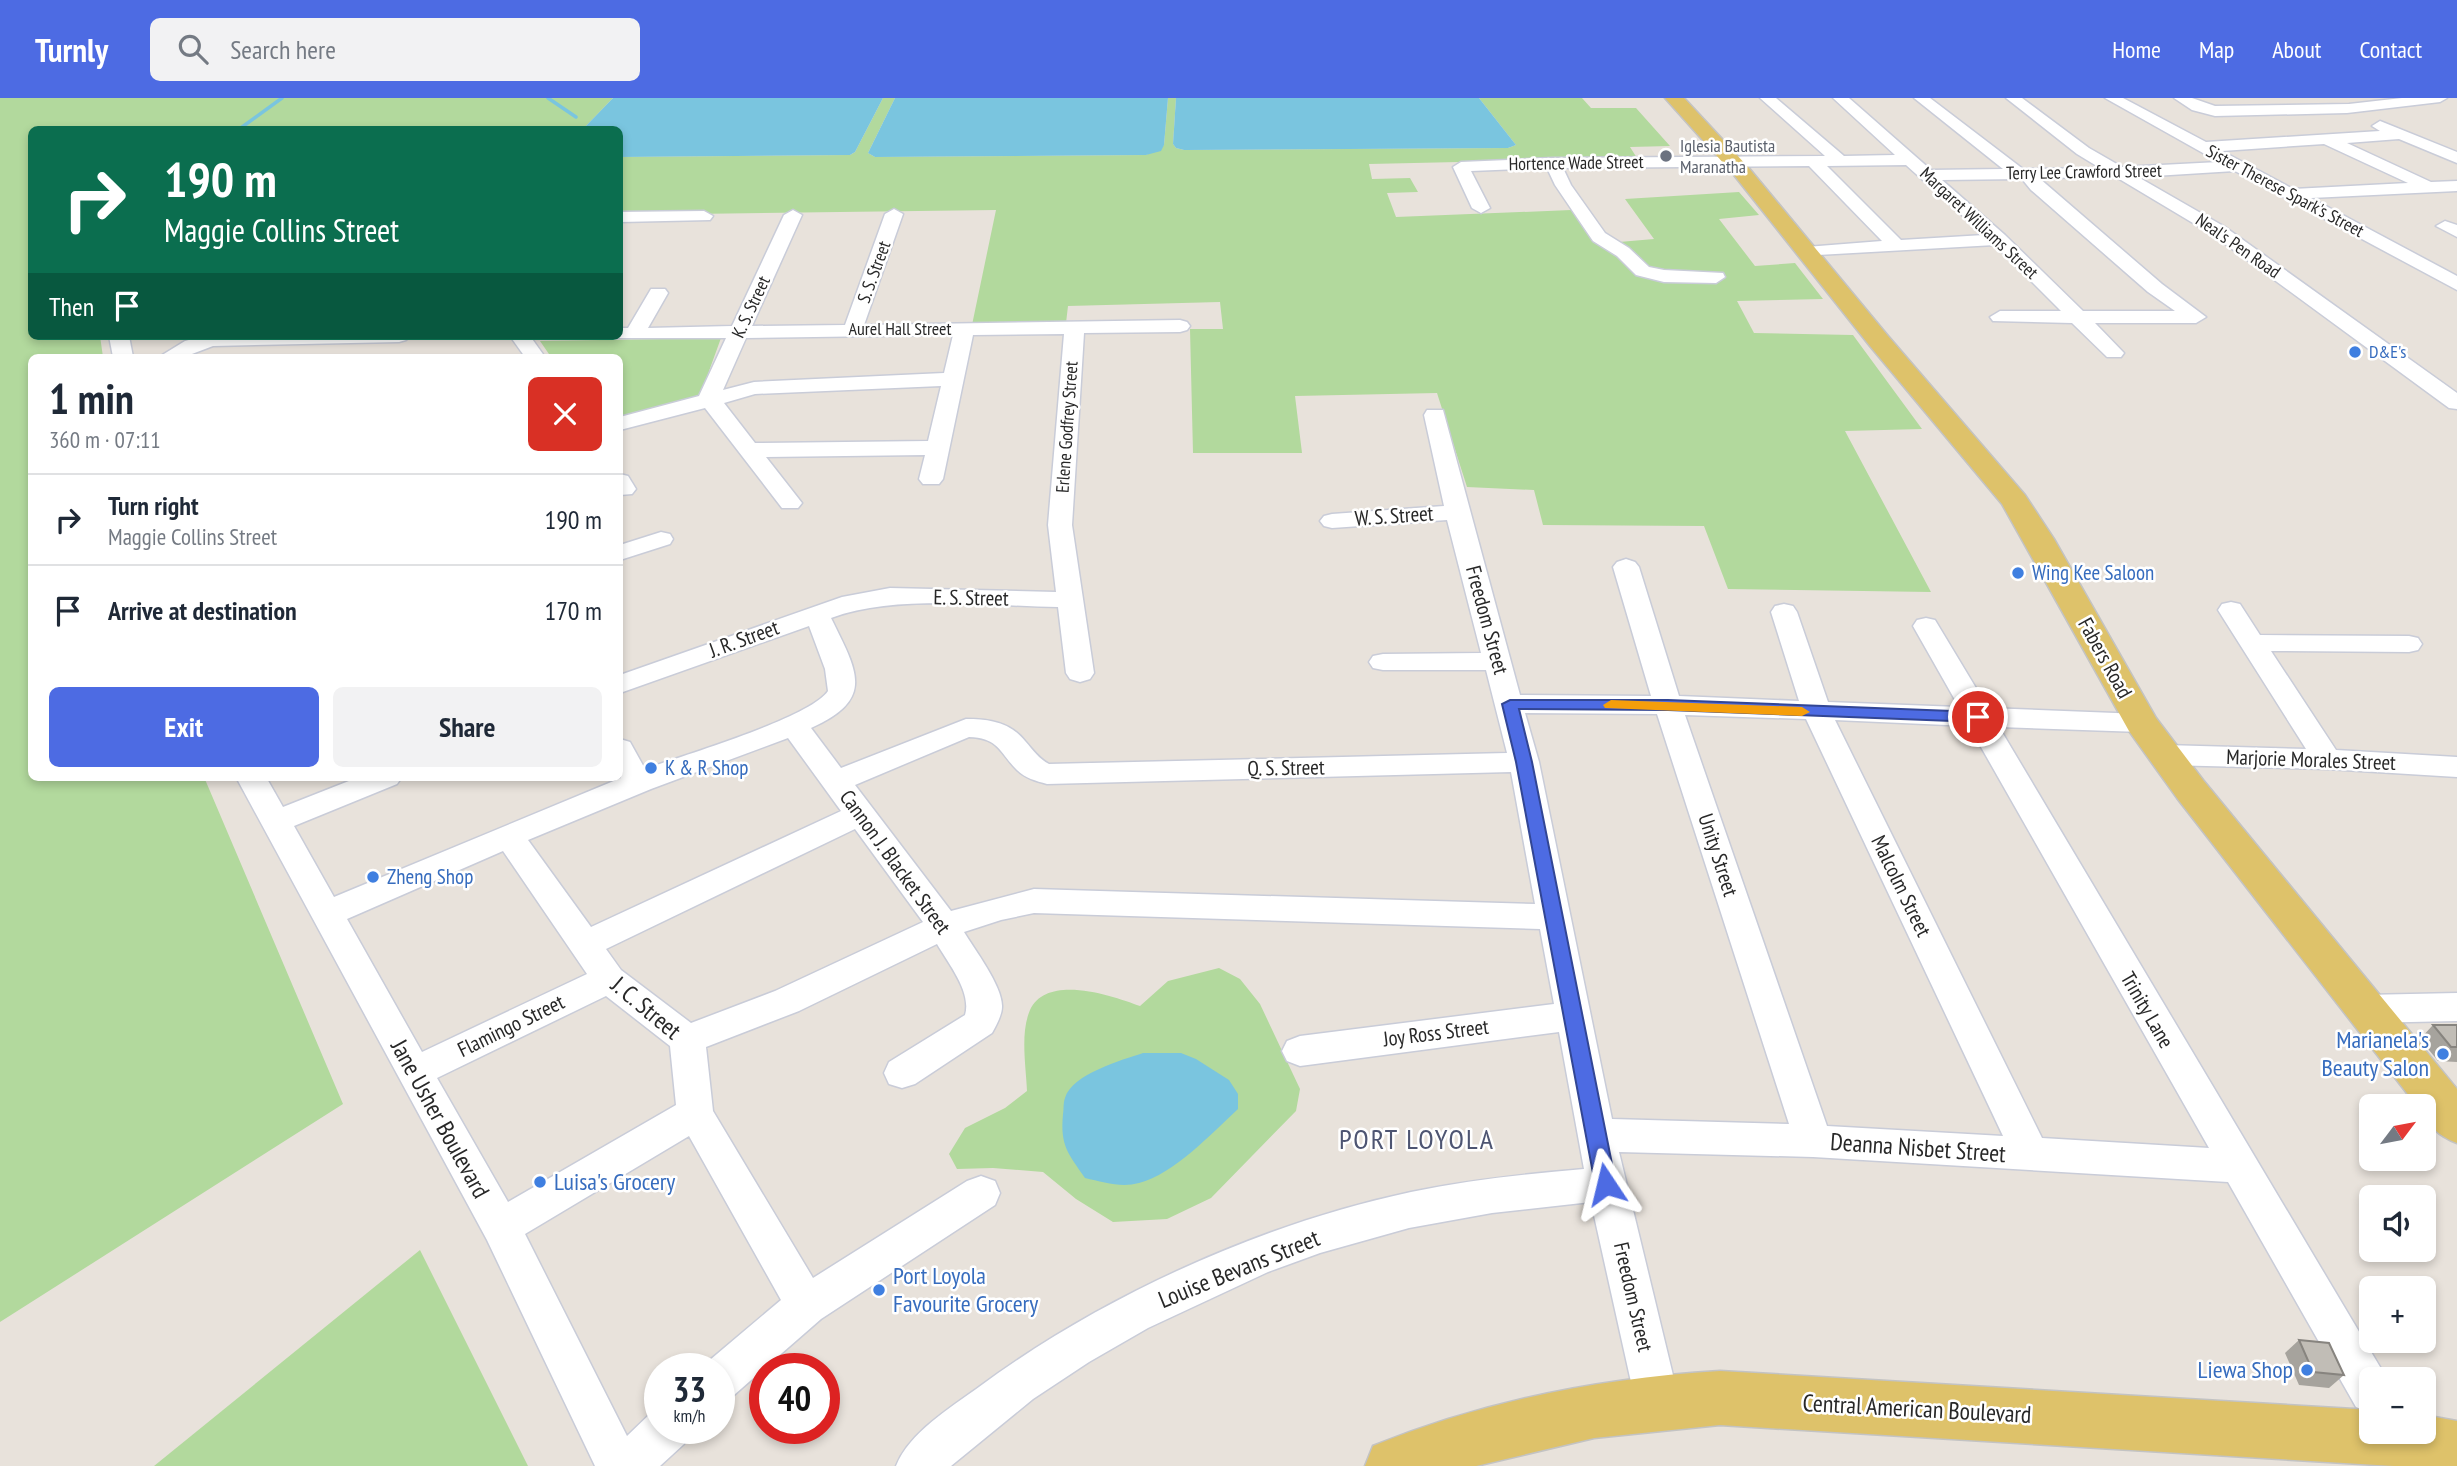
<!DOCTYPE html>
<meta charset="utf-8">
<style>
:root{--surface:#fff;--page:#f2f2f3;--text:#1f2937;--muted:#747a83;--line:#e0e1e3;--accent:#4d6be3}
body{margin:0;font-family:"PT Sans Narrow",sans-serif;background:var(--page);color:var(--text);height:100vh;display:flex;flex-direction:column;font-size:26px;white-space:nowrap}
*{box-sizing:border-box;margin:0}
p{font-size:23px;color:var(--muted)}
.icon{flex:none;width:38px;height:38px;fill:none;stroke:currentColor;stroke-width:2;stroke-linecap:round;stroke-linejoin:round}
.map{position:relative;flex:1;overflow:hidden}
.panel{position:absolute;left:28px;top:256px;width:595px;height:427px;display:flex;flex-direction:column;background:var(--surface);border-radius:10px;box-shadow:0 4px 10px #0003}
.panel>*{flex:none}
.hud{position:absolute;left:28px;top:28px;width:595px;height:214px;border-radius:10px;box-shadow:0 4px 10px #0003;background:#0b6e4f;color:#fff;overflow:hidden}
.needle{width:46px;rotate:58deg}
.fabs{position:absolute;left:2359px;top:996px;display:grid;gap:14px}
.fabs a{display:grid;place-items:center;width:77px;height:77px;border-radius:10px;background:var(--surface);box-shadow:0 4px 10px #0003;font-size:35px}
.speed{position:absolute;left:644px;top:1255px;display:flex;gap:14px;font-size:35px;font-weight:700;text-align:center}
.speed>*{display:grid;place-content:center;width:91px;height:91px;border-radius:50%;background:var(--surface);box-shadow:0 4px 10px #0003;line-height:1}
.speed small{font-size:18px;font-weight:400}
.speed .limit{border:10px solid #d22;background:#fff;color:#111}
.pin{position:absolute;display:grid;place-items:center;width:60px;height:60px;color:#fff;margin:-30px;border:4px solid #fff;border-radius:50%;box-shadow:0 2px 7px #0007}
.me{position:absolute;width:77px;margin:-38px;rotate:350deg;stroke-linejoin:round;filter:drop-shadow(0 0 5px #0008)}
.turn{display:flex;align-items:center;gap:24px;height:147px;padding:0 21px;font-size:32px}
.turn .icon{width:91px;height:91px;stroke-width:2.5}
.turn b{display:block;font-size:49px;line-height:60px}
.then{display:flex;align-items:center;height:66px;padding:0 21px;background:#0003;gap:14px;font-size:26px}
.round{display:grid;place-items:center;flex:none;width:74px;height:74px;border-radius:10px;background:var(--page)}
.head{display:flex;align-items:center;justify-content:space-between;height:119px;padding:0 21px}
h1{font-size:42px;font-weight:600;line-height:52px}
.primary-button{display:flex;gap:14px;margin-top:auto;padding:14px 21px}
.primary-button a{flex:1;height:80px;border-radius:10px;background:var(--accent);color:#fff;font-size:28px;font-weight:600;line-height:80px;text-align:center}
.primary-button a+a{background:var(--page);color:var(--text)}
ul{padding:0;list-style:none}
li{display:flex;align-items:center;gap:21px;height:91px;padding:0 21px;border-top:2px solid var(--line)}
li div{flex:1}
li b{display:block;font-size:26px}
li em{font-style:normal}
header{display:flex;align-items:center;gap:42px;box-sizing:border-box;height:98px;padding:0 35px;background:var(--accent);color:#fff}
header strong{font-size:33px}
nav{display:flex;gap:38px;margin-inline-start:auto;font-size:24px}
.search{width:490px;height:63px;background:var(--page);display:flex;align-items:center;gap:18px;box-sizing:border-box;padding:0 24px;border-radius:10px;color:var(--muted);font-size:26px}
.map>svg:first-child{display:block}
.green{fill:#b2d99d}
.water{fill:#7ac5df}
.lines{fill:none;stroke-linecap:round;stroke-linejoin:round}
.stream{stroke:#7ac5df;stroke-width:3.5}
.minor-casing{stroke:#c9ccd8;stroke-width:3}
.major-casing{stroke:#c3c3c3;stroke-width:3}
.minor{fill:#fff;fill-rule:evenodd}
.major{fill:#dec26a;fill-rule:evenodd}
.wall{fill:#a6a39d}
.building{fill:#c1bdb6;stroke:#87847f;stroke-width:2}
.route{fill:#4d6be3;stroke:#324694;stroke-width:2}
.slow{fill:#f59e0b}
.worship-dot{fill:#6b7280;stroke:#fff;stroke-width:2.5}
.shop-dot{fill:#3f7fe0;stroke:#fff;stroke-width:2.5}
.labels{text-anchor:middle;stroke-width:5;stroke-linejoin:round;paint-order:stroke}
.far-worship-label{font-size:18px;fill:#5b616d;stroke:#fff;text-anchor:start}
.far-street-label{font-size:18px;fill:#282828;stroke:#fff}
.far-shop-label{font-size:18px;fill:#366cbe;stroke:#fff;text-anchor:start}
.street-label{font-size:21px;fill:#282828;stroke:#fff}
.shop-label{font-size:21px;fill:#366cbe;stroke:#fff;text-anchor:start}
.near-street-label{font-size:24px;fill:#282828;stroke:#fff}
.near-shop-label{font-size:24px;fill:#366cbe;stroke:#fff;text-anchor:end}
.near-quarter-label{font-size:28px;letter-spacing:2px;fill:#4e5572;stroke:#fff}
</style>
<header>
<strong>Turnly</strong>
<div class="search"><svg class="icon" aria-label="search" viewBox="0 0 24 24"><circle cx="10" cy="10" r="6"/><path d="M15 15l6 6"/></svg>Search here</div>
<nav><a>Home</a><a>Map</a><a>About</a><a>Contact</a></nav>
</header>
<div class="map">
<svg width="2457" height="1368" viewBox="0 0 2457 1368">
<rect width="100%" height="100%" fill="#e8e2db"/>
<g class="green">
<path d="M0,0H613L583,31L32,32V238H100L103,259H32V679H204L343,1006L0,1224Z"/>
<path d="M883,0H895L868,55L875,59L1146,57L1164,47L1168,0H1176L1173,46L1176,50L1184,52L1508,50L1516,47L1479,0H1582L1591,10H1636L1670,48L1630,49L1637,60L1369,66L1372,81L1410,80L1418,94L1387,95L1396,119L1571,112L1596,146L1654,141L1625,101L1739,94L1759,117L1719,121L1755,168L1795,165L1823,201L1737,203L1754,235L1853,237L1922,331L1845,333L1931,494L1728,491L1704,428L1543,427L1534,392L1467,389L1437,295L1295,298L1302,355H1193L1190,231H1223L1220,204L1068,208L1066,225L972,227L996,112L620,117V59L850,57L855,54Z"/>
<path d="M721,240L700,298L620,320V259H551L540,243Z"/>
<path d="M1219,870L1240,881L1260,906L1300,991L1296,1013L1211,1100L1167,1121L1113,1124L1076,1101L1043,1074L993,1070L957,1071L949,1056L965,1030L1005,1010L1027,993C1026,968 1020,935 1030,912C1047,875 1113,898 1140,908L1168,883Z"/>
<path d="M420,1152L528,1368H154Z"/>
</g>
<g class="water">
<path d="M613,0H883L855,54L850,57L620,59V32L583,31Z"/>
<path d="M895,0H1168L1164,47L1161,53L1146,57L875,59L868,55Z"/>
<path d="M1176,0H1479L1516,47L1508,50L1184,52L1176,50L1173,46Z"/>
<path d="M1143,955H1181L1196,961L1229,982L1238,996V1011C1212,1035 1174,1076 1139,1085C1121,1090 1103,1084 1085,1080C1068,1055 1060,1048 1063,1016C1064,1011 1063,1005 1065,1000C1072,976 1122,962 1143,955Z"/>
</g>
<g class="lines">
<g class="stream">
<path d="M548,0L576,19"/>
<path d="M238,32L282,0"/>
</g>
<defs>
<g id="minor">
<path d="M1760,0H1776L1844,58L1895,57L1833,0H1849L1931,72L2003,71L1914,0H1930L2023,71L2100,70L2077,56L2006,0H2022L2089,50L2122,69L2219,64L2105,0H2123L2206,44L2380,33L2372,28L2380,23L2457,54V65L2399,41L2347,45L2431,84L2457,83V93L2311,100L2457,178V192L2235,73L2138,79L2225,129L2457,295V311L2449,310L2213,137L2116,79L2039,80L2162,186L2206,219L2196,225H2095L2124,255L2121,259H2107L2072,225L1993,223L1990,219L2000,213H2061L1995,147L1800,158L1797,154L1806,149L1882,143L1809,68L1563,70L1571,87L1605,135L1629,150L1649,169L1664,172L1723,175L1725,179L1716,185L1664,184L1636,177L1617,158L1593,143L1555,87L1547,70L1471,73L1490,110L1481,115L1472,110L1453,69L1461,64L1553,60L1825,58ZM2324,46L2408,85L2293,91L2222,53ZM1906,67L1984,137L1901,142L1827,68ZM2022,81L2031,92L2148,194L2175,213H2083L2005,137L1942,82Z"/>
<path d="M2174,0H2192L2215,8L2349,6L2402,0H2447L2440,4L2347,15L2215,18L2192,12Z"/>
<path d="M894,111L903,116L864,227L1180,222L1187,224L1190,228L1187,232L1180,234L1084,235L1072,427L1094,575L1090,581L1080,584L1070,581L1066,575L1058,509C987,508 898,496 831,520C857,573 876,601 811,630L841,670L966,621C989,621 1010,624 1025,643C1033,652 1039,661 1049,666L1507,655L1486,572H1383L1373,570L1369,564L1373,558L1383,556L1481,555L1447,422L1332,430L1324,428L1320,423L1324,418L1332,416L1444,408L1424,317L1427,312H1443L1520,597L1651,598L1613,469L1617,464L1626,461L1635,464L1639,469L1679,598L1799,603L1771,514L1775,508L1784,506L1793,508L1797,514L1828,604L1959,609L1913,528L1917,522L1926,520L1935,522L1988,610L2141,616L2151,618L2155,625L2151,632L2141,634L1999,629L2386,1279L2387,1281H2371V1315L2356,1309L2228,1084L1813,1059L1619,1054L1679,1302L1672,1317L1657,1324L1642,1317L1635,1302L1591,1104L1492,1115L1409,1130L1320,1155L1268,1174L1148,1230L1089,1264L1033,1301L951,1368H896C909,1335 950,1310 979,1289C1102,1198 1261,1126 1411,1094C1468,1082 1526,1076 1584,1071L1559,934L1300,968L1287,963L1282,953L1287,943L1300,938L1554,906L1540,831L1034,815L1001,822L964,834C975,852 1003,889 1002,909C1002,917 996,928 992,935L915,986L902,990L889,986L884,975L889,964L965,917C972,894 948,865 937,846L799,913L706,949L713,1013L813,1180L967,1083L981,1078L995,1083L1000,1095L995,1107L821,1221L734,1297L719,1303V1270H702L704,1267L781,1202L689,1038L525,1136L627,1338L652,1314L660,1311V1330H690L684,1346L660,1368H595L487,1142L236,679H266L283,709L359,679H402L397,686L294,728L334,799L621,680L620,641L630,644L645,671C681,658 810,620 828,593L825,571L809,528L620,595V577L842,499L890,490L1056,494L1048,427L1064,236L973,237L943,381L939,386H923L919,381L925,357L766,359L802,405L798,410H782L705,310L620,332V319L699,298L726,240H613L611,238H620V230H628L651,191H665L668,195L648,230L732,228L784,117L793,112L802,117L752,228L845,227L885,116ZM953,237L944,275L754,284L723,292L746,240ZM941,288L928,343L755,345L724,305L755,296ZM1525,615L1657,616L1789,1026L1612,1021L1539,664ZM1685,617L1806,621L2003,1038L1827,1028ZM1835,622L1969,628L2209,1050L2042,1040ZM969,639C999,640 999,654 1017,672C1025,680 1036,683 1047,686L1511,674L1535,806L1034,791L951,813L855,687ZM788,640L841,713L591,829L528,742L651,691ZM855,731L923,824L775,893L691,925L621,872L606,851ZM503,753L587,876L422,954L347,821ZM606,898L670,948L676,1007L508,1104L437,980Z"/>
<path d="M704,113L713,118L710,122L620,124V114Z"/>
<path d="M2445,123L2457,127V139L2436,128Z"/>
<path d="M109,238H129L133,259H113Z"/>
<path d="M204,238H409L406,242L399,244L213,248L184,259H159L185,243Z"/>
<path d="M510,238H530L545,259H525Z"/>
<path d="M620,376L628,378L636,391L632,396L620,397Z"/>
<path d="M661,434L670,436L673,441L670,446L620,462V447Z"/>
<path d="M2231,504L2240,506L2260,537L2409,538L2418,540L2422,546L2418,552L2409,554L2271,553L2336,652L2457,659V679L2327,671L2165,667L2155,664L2150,657L2155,650L2165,647L2306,651L2218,512L2222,506Z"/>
<path d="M2457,895V923L2364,925L2352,921L2347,911L2352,901L2364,897Z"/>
</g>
<g id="major">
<path d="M1665,0H1684L1748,69L1888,238L2025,397L2054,441L2156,620L2203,682L2457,991V1045C2441,1039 2424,1027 2424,1008H2417L2177,700L2129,633L2002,406L1870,248L1734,77Z"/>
<path d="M1720,1273L2371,1312V1334H2424V1317L2457,1323V1368H2394L1720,1327L1594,1340L1476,1368H1365L1373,1348C1484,1303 1601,1280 1720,1273Z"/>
</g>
</defs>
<use href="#minor" class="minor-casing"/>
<use href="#major" class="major-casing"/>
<use href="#minor" class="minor"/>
<use href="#major" class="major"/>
</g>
<g class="wall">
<path d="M2433,927H2457V964L2438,963L2420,941Z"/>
<path d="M2299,1242L2344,1277L2329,1290L2299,1287L2285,1255Z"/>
</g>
<g class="building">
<path d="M2433,927H2457V949H2451Z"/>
<path d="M2299,1242L2329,1245L2344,1277L2313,1274Z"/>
</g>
<path class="route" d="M1510,602H1668L1978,614L1985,619L1978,624L1668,612L1519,611L1532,664L1616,1086L1613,1092L1606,1095L1598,1092L1595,1086L1516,664L1502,606Z"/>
<path class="slow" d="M1611,602L1802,609L1810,614L1802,618L1605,610L1603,607Z"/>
<circle class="worship-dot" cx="1666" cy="58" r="7"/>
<g class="shop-dot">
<circle cx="2355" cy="254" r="7"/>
<circle cx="2018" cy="475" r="7"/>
<circle cx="651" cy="670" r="7"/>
<circle cx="373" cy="779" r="7"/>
<circle cx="2443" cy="956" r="7"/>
<circle cx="540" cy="1084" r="7"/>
<circle cx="879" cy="1192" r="7"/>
<circle cx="2307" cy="1272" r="7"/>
</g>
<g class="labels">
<g class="far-worship-label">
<text x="1680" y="54">Iglesia Bautista<tspan x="1680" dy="21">Maranatha</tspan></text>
</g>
<g class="far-street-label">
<text transform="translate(1576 65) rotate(-1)" y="6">Hortence Wade Street</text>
<text transform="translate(2084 74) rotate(-1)" y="6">Terry Lee Crawford Street</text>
<text transform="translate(2285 93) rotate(28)" y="6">Sister Therese Spark's Street</text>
<text transform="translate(1979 125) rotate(43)" y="6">Margaret Williams Street</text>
<text transform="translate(2238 148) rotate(35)" y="6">Neal's Pen Road</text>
<text transform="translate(874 174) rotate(-70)" y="6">S. S. Street</text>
<text transform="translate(751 209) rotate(-65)" y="6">K. S. Street</text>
<text x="900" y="237">Aurel Hall Street</text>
<text transform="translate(1067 329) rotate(-86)" y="6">Erlene Godfrey Street</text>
</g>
<g class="far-shop-label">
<text x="2369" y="260">D&amp;E's</text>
</g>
<g class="street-label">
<text transform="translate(1394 418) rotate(-4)" y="7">W. S. Street</text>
<text transform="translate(971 500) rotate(1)" y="7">E. S. Street</text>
<text transform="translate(1487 522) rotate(75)" y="7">Freedom Street</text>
<text transform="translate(744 541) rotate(-20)" y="7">J. R. Street</text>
<text transform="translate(2105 560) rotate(61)" y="7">Fabers Road</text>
<text transform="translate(2311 662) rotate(2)" y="7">Marjorie Morales Street</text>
<text transform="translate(1286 670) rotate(-1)" y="7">Q. S. Street</text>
<text transform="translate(1718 757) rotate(72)" y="7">Unity Street</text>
<text transform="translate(895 764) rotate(54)" y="7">Cannon J. Blacket Street</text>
<text transform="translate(1901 788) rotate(64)" y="7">Malcolm Street</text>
<text transform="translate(2147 912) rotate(60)" y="7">Trinity Lane</text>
<text transform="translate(511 928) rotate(-26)" y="7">Flamingo Street</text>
<text transform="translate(1436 935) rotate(-7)" y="7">Joy Ross Street</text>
<text transform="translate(1633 1199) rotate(77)" y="7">Freedom Street</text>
</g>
<g class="shop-label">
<text x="2032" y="482">Wing Kee Saloon</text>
<text x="665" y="677">K &amp; R Shop</text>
<text x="387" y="786">Zheng Shop</text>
</g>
<g class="near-street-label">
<text transform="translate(646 910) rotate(40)" y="8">J. C. Street</text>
<text transform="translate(440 1021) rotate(61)" y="8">Jane Usher Boulevard</text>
<text transform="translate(1918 1050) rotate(4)" y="8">Deanna Nisbet Street</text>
<text transform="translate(1239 1171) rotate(-22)" y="8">Louise Bevans Street</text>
<text transform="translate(1917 1311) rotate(3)" y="8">Central American Boulevard</text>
</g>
<g class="near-shop-label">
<text x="2429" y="950">Marianela's<tspan x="2429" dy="28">Beauty Salon</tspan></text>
<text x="554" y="1092" text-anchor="start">Luisa's Grocery</text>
<text x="893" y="1186" text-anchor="start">Port Loyola<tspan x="893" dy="28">Favourite Grocery</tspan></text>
<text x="2293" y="1280">Liewa Shop</text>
</g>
<g class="near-quarter-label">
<text x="1417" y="1051">PORT LOYOLA</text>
</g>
</g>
</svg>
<div class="fabs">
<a><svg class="needle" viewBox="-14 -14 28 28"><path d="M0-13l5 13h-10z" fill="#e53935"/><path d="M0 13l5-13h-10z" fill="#747a83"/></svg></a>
<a><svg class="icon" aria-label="sound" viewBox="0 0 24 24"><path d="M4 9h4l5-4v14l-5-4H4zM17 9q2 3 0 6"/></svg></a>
<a>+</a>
<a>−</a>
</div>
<div class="speed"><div>33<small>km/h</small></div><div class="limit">40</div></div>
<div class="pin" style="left:1978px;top:619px;background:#d93025"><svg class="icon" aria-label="arrive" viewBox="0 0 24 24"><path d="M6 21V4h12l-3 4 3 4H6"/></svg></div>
<svg class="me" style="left:1606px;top:1086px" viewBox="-20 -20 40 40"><path d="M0-17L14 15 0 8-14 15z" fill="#4d6be3" stroke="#fff" stroke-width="4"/></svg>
<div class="hud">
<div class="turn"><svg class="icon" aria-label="right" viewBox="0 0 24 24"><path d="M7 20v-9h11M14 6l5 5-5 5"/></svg><div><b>190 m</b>Maggie Collins Street</div></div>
<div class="then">Then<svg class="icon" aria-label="arrive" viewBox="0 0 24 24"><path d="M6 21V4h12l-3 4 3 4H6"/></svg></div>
</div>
<section class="panel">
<div class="head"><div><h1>1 min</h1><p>360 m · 07:11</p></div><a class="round" style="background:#d93025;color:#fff"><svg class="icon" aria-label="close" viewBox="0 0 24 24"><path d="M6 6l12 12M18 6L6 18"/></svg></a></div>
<ul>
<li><svg class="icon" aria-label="right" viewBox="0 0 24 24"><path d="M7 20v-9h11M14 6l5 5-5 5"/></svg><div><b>Turn right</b><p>Maggie Collins Street</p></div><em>190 m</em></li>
<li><svg class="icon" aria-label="arrive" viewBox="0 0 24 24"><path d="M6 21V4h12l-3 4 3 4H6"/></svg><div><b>Arrive at destination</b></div><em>170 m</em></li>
</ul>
<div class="primary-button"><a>Exit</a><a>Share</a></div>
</section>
</div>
